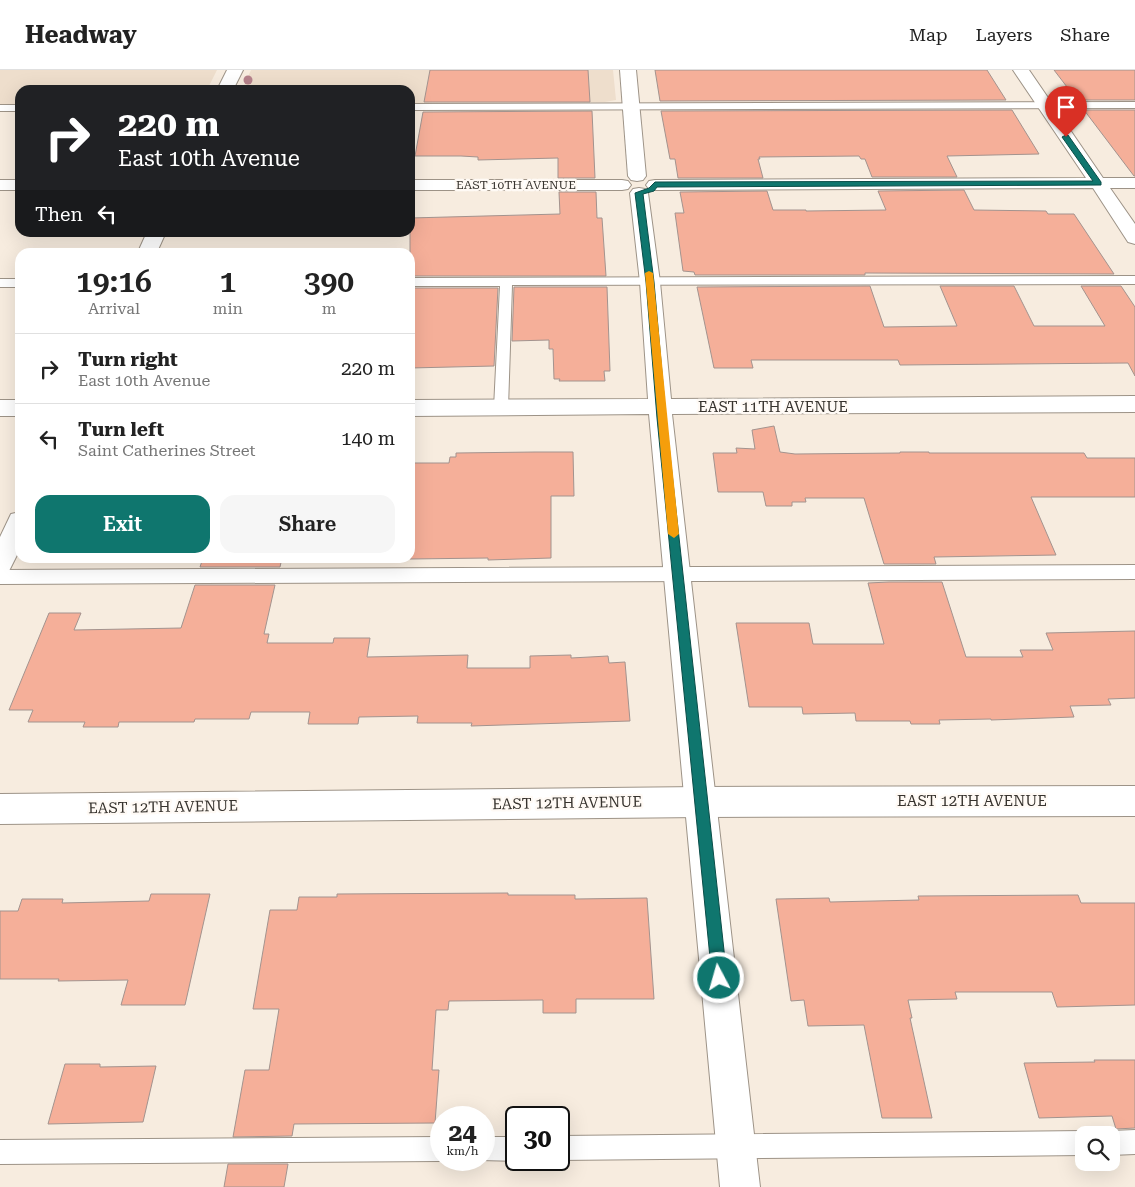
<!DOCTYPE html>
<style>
:root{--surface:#fff;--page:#f6f6f6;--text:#222;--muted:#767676;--line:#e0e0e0;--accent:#0f766e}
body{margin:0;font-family:"Roboto Serif",serif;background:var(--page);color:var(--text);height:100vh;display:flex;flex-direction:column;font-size:19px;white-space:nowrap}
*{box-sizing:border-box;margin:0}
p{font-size:16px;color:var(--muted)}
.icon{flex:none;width:28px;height:28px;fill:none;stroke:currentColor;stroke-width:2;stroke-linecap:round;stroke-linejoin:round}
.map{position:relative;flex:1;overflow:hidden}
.side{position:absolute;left:15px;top:178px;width:400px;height:315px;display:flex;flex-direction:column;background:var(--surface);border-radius:15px;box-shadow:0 5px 20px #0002}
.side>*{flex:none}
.top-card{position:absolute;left:15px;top:15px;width:400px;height:152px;border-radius:15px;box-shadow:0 5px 20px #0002;background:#202124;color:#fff;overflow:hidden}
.tools{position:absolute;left:1075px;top:1056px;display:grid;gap:10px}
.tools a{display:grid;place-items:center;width:45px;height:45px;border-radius:10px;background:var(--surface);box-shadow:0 5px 20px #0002;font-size:25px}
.speed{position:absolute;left:430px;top:1036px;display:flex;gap:10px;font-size:25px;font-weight:700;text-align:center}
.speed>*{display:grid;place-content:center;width:65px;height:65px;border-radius:50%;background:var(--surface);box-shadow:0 5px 20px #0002;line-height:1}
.speed small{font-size:12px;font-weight:400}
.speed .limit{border:2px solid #111;border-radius:8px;background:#fff;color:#111}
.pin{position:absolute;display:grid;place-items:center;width:42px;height:42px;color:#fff;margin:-51px -21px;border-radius:50% 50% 50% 0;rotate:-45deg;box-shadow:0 0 5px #0007}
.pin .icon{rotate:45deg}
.me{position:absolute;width:55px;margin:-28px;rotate:354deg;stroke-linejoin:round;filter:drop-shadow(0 0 4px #0008)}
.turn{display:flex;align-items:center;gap:18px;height:105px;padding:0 20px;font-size:22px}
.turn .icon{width:65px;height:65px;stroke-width:2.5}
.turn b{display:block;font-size:35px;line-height:42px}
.then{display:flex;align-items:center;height:48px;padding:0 20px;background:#0003;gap:10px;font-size:19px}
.eta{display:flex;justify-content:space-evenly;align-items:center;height:85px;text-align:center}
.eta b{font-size:30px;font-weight:600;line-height:35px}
.button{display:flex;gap:10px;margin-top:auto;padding:10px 20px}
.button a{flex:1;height:58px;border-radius:15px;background:var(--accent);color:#fff;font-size:20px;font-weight:600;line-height:58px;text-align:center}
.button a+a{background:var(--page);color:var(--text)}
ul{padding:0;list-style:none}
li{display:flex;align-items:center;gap:15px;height:70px;padding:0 20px;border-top:1px solid var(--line)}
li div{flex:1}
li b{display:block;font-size:19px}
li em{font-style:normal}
header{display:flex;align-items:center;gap:30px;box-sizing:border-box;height:70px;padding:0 25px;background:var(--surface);border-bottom:1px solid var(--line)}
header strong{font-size:24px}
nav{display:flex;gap:28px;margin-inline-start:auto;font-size:18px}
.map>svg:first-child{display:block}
.built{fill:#eedecc}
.building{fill:#f5af99;stroke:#a3938e}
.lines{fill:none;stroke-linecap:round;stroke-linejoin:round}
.service-casing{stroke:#9d9387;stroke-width:2}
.minor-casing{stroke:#9d9387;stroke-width:2}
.tertiary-casing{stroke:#9d9387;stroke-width:2}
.service{fill:#fff;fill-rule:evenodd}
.minor{fill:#fff;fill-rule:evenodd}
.tertiary{fill:#fff;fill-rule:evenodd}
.tree{fill:#b6828b}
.route{fill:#0f766e;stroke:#0a4d48}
.slow{fill:#f59e0b}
.labels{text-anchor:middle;stroke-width:4.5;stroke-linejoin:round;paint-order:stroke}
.far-street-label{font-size:12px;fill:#37332e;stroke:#fffaf5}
.street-label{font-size:15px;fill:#37332e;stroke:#fffaf5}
</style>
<header>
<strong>Headway</strong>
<nav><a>Map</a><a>Layers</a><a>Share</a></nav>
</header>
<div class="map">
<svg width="1135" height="1117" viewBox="0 0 1135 1117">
<rect width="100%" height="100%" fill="#f7ecdf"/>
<g class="built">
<path d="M0,0H217L207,20H20V36H0Z"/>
<path d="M251,0H613L616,30L605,32L410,33V20H242Z"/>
</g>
<g class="building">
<path d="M430,0H588L590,32H424Z"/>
<path d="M655,0H987L1006,30L660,31Z"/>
<path d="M1054,0H1135V30H1077Z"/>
<path d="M1012,40L1039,84L947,86L957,107H872L865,89H861L859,86L759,87L760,89H758L763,108H678L675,89H670L661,41Z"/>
<path d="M1084,40H1135V106H1134Z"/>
<path d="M592,41L595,108H558V88L478,90V87L461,86H415L423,42Z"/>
<path d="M964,120L974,140L1046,141L1048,144H1074L1114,204L865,203V205H695L694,202L683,201L675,143H684L680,122L767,121L773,140H806V141L886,140L878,121Z"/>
<path d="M559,122H596L597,148H602L606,206H410V148L560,144Z"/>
<path d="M870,216L884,257L957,256L940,216H1014L1034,256H1105L1081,216H1121L1135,237V306L1128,293L900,295L898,290H751L753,298H714L697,217Z"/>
<path d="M514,217H607L610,301H604L605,311H559L560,309H554L553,279H549V270L512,271Z"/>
<path d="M410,218H498L494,296L410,298Z"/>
<path d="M774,356L780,382L795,384L900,383V382H929V383H1084L1087,388H1135V427H1031L1056,485L934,487L936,494H884L864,428H805L806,432H792V436H766L763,422H718L713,383H737L736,378L755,379L752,360Z"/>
<path d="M535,382H573L574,426H551V488L488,490V488L410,489V393H449L450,387H456V383Z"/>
<path d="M203,488H282L280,497H200Z"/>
<path d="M889,512H942L966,587H1023L1020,580H1053L1046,563L1135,561V628L1108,629L1111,635L1070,636L1074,647L991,650V649L939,650L940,654H911L910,651H856L855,643L803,644L802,637H749L736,553H809L813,574H884L868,513Z"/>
<path d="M195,515H275L264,564H269L267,573H333L334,568H370L367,587L468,585L467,598H530V586L571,585V588L608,586L609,593L625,592L630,651L471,656L472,653H417L418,646L359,647L358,654H308L310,642H251L249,649H195L194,652H119L118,657H83L85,652H28L33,640H9L49,543H81L74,560L181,558Z"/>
<path d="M508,823V825H575V829L647,828L654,929H576V943H543V930L449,931L448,940H436L432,1000H439L435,1053L294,1054L292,1066L233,1067L245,1000H269L279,939H253L270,840H297L299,827H337V824Z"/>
<path d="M151,824H210L185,935H121L128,910L58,911L59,909H0V841H18L22,829H63L62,833L149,831Z"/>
<path d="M1078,825L1081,833H1135V935L1057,937L1052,922H955L957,929L908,930L912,948H910L932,1048H882L864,955L808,956L804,930L791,931L776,829L829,828L830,832L919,830L918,826Z"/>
<path d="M1094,990H1135V1058L1116,1059L1112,1046L1039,1048L1024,993L1095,992Z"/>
<path d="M65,994H100V997L156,996L143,1052L48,1054Z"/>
<path d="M228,1094H288L284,1117H224Z"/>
</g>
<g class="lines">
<defs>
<g id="service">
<path d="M1135,32V38L410,40V34Z"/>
<rect x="0" y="35" width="20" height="6"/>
<path d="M1135,206V214L512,215L508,338L506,341H496L494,338L500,216H410V208Z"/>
<rect x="0" y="209" width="20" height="8"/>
<path d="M1135,495V509L0,514V500Z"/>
<path d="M1135,1060V1084L1111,1085V1065L1102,1064L1111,1061Z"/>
<path d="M1084,1061L1093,1065H1084V1085L559,1090H558L559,1066Z"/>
<path d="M441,1067V1090H445L441,1091L0,1094V1070Z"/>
<path d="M484,1067H516V1090H520L516,1091L480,1090H484Z"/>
</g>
<g id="minor">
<path d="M620,0H636L646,106L643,110L637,111L631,110L628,106Z"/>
<path d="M1013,0H1029L1103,108H1135V118H1110L1135,154V174L1128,172L1093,118L655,120L649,119L646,115L649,111L655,110L1086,108Z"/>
<rect x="0" y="110" width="20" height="10"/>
<path d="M410,110H622L628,111L631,115L628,119L622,120H410Z"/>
<path d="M639,118L645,119L648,123L660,212L671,329L1135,326V342L672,344L760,1117H720L649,344L410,346V330L648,329L640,212L630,123L633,119Z"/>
<rect x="0" y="330" width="20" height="16"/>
</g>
<g id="tertiary">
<path d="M227,0H243L233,20H217Z"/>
<path d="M147,162H166L157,182H138Z"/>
<path d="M20,442V479L9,501L0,504V467L11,444Z"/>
<path d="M1135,716V746L701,747L0,754V724L701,717Z"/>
</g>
</defs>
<use href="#service" class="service-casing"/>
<use href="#minor" class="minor-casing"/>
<use href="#tertiary" class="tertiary-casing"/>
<use href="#service" class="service"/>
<use href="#minor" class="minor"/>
<use href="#tertiary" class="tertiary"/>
</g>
<circle class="tree" cx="248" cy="10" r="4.5"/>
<path class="route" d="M1066,65H1068L1101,112V115L657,117L654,121L643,124L654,212L666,348L727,908L725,913L719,916L714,913L712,908L657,348L646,212L635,123L649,118L655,112L1093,111L1062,67Z"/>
<path class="slow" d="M649,201L653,203L679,464L674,468L668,464L645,203Z"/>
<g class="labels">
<g class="far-street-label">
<text x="516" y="119">EAST 10TH AVENUE</text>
</g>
<g class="street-label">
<text x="773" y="342">EAST 11TH AVENUE</text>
<text x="972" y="736">EAST 12TH AVENUE</text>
<text transform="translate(567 733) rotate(-1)" y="5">EAST 12TH AVENUE</text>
<text transform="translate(163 737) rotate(-1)" y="5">EAST 12TH AVENUE</text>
</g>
</g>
</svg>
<div class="tools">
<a><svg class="icon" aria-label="search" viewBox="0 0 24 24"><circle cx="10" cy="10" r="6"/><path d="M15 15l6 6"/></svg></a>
</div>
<div class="speed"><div>24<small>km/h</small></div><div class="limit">30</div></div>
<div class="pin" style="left:1066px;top:67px;background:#d93025"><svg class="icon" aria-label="arrive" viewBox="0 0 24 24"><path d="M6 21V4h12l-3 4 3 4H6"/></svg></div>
<svg class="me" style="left:719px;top:908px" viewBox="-20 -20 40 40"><circle r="17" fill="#0f766e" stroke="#fff" stroke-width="3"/><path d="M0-11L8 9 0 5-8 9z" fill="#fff"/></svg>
<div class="top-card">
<div class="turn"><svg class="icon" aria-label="right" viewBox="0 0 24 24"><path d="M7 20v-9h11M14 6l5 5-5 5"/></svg><div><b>220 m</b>East 10th Avenue</div></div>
<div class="then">Then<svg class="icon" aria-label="left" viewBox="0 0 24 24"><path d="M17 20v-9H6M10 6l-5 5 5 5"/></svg></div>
</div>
<section class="side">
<div class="eta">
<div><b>19:16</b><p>Arrival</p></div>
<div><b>1</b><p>min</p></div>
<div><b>390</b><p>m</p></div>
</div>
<ul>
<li><svg class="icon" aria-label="right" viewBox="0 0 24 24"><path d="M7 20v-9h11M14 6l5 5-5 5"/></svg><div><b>Turn right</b><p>East 10th Avenue</p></div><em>220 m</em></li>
<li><svg class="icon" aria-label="left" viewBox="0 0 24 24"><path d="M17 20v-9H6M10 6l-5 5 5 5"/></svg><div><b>Turn left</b><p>Saint Catherines Street</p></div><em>140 m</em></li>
</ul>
<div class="button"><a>Exit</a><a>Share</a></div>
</section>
</div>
